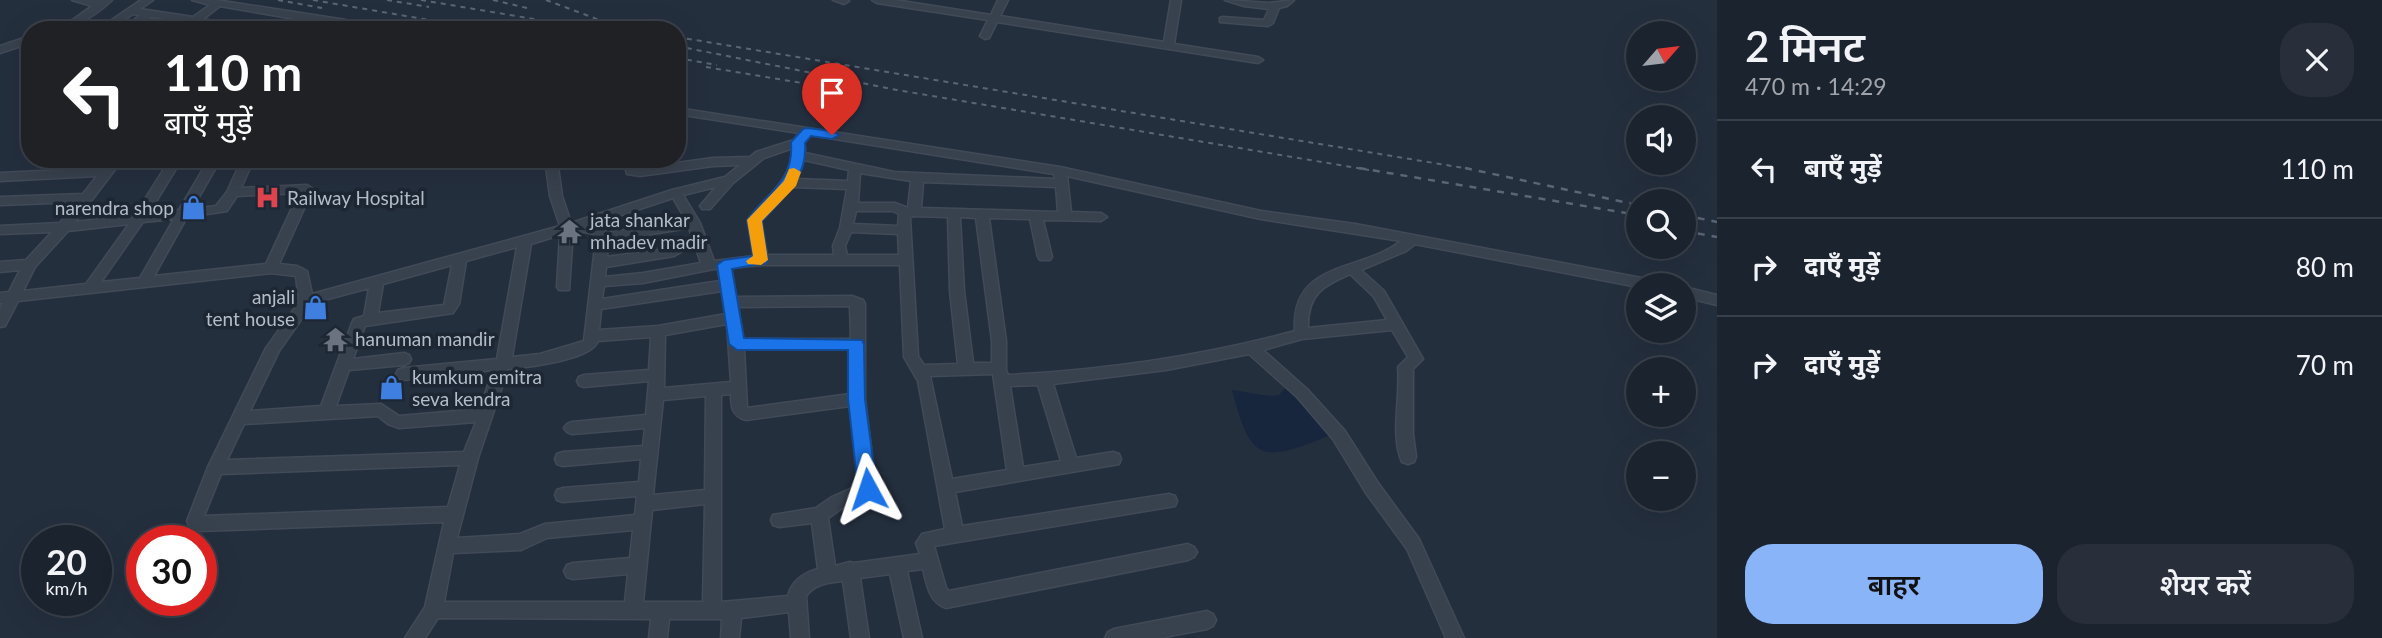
<!DOCTYPE html>
<html lang="hi">
<meta charset="utf-8">
<style>
:root{--surface:#1b232e;--page:#282f3a;--text:#f1f3f6;--muted:#a0a4aa;--line:#39404a;--accent:#8ab4f8}
body{margin:0;font-family:Lato,"Noto Sans Devanagari",sans-serif;background:var(--page);color:var(--text);height:100vh;display:flex;flex-direction:column;font-size:26px;white-space:nowrap}
*{box-sizing:border-box;margin:0}
p{font-size:23px;color:var(--muted)}
.icon{flex:none;width:38px;height:38px;fill:none;stroke:currentColor;stroke-width:2;stroke-linecap:round;stroke-linejoin:round}
.map{position:relative;flex:1;overflow:hidden}
.sheet{display:flex;flex-direction:column;background:var(--surface);width:665px}
.sheet>*{flex:none}
.top-card{position:absolute;left:21px;top:21px;width:665px;height:147px;border-radius:28px;box-shadow:0 7px 28px #0002,0 0 0 2px var(--line);background:#202124;color:#fff;overflow:hidden}
.needle{width:46px;rotate:62deg}
.controls{position:absolute;left:1626px;top:21px;display:grid;gap:14px}
.controls a{display:grid;place-items:center;width:70px;height:70px;border-radius:50%;background:var(--surface);box-shadow:0 7px 28px #0002,0 0 0 2px var(--line);font-size:35px}
.speed{position:absolute;left:21px;top:525px;display:flex;gap:14px;font-size:35px;font-weight:700;text-align:center}
.speed>*{display:grid;place-content:center;width:91px;height:91px;border-radius:50%;background:var(--surface);box-shadow:0 7px 28px #0002,0 0 0 2px var(--line);line-height:1}
.speed small{font-size:18px;font-weight:400}
.speed .limit{border:10px solid #d22;background:#fff;color:#111}
.pin{position:absolute;display:grid;place-items:center;width:60px;height:60px;color:#fff;margin:-72px -30px;border-radius:50% 50% 50% 0;rotate:-45deg;box-shadow:0 0 7px #0007}
.pin .icon{rotate:45deg}
.me{position:absolute;width:77px;margin:-38px;rotate:355deg;stroke-linejoin:round;filter:drop-shadow(0 0 5px #0008)}
.turn{display:flex;align-items:center;gap:24px;height:147px;padding:0 28px;font-size:32px}
.turn .icon{width:91px;height:91px;stroke-width:2.5}
.turn b{display:block;font-size:49px;line-height:60px}
.round{display:grid;place-items:center;flex:none;width:74px;height:74px;border-radius:28px;background:var(--page)}
.overview{display:flex;align-items:center;justify-content:space-between;height:119px;padding:0 28px}
h1{font-size:42px;font-weight:600;line-height:52px}
.button{display:flex;gap:14px;margin-top:auto;padding:14px 28px}
.button a{flex:1;height:80px;border-radius:28px;background:var(--accent);color:#111;font-size:28px;font-weight:600;line-height:80px;text-align:center}
.button a+a{background:var(--page);color:var(--text)}
ul{padding:0;list-style:none}
li{display:flex;align-items:center;gap:21px;height:98px;padding:0 28px;border-top:2px solid var(--line)}
li div{flex:1}
li b{display:block;font-size:26px}
li em{font-style:normal}
main{display:flex;flex:1;min-height:0}
.map>svg:first-child{display:block}
.water{fill:#17263c}
.lines{fill:none;stroke-linecap:round;stroke-linejoin:round}
.minor-casing{stroke:#414a57;stroke-width:3}
.minor{fill:#38414e;fill-rule:evenodd}
.rail-far1{stroke:#5a6575;stroke-width:2;stroke-dasharray:5 5;stroke-linecap:butt}
.rail{stroke:#5a6575;stroke-width:2.5;stroke-dasharray:7 7;stroke-linecap:butt}
.route{fill:#1a73e8;stroke:#114b97;stroke-width:2}
.slow{fill:#f59e0b}
.labels{text-anchor:middle;stroke-width:7;stroke-linejoin:round;paint-order:stroke}
.poi-label{font-size:19px;fill:#b4bcc9;stroke:#1d2633;text-anchor:start}
</style>
<main>
<div class="map">
<svg width="1717" height="638" viewBox="0 0 1717 638">
<rect width="100%" height="100%" fill="#242f3e"/>
<path class="water" d="M1286,387L1328,428L1331,435C1263,462 1251,465 1232,390C1245,391 1268,398 1279,395Z"/>
<g class="lines">
<defs>
<g id="minor">
<path d="M72,0H112C94,17 74,30 49,30L74,19L92,6Z"/>
<path d="M141,0H153L140,9L193,17L210,5L192,0H216L346,20L376,30H359L220,6L203,19L241,26V30L151,17L134,30H122L140,15L133,14L109,30H97Z"/>
<path d="M833,0H848L849,1L844,4Z"/>
<path d="M872,0H895L991,15L998,0H1008L1000,16L1164,42L1171,0H1181L1174,44L1258,57L1263,60L1258,63L997,22L989,38L985,39L980,36L988,20L877,3Z"/>
<path d="M1225,0L1269,3L1294,0L1287,6L1279,8L1273,23L1268,26L1220,22V18L1223,17L1264,20L1269,9L1244,6Z"/>
<path d="M30,36V43L0,53V46Z"/>
<path d="M677,108L1060,167L1261,211L1355,224L1652,280L1659,285H1638V287L1415,244L1406,251L1361,270L1384,291L1423,359L1413,369V434L1416,457L1414,462L1408,464L1402,462C1390,436 1401,395 1398,367L1408,357L1392,330L1302,339L1263,350L1307,389L1345,431L1378,483L1419,539L1464,638H1446L1407,549L1366,493L1333,439L1297,397L1249,354L1166,370L1053,384L1076,458L1113,452L1119,454L1121,459L1119,464L955,492L962,526L1169,494L1175,496L1177,501L1175,506L934,546L946,588L949,591L1188,544L1194,547L1197,552L1194,557L1188,560L946,608C929,602 927,585 923,569L907,571L922,638H904L890,574L860,578L869,638H851L843,581C828,583 816,583 806,596L809,638H791L789,612L741,618L739,638H721L722,619H669L667,638H649L651,619L438,618L425,638H405L425,607L444,522L199,531L189,526L187,521L208,467L266,348L299,302L296,276L271,273L18,301L5,326L0,327V309L3,303H0V293L9,292L20,270L0,272V262L26,260L52,232L0,234V226L60,223L77,202L0,205V197L83,194L97,176L0,181V173L103,168L111,159H123L75,222L135,215L169,161L173,160L179,164L149,213L179,210L209,159H221L192,209L216,206L227,192L242,159H254L241,188L307,185L313,189L279,264L297,266L307,271L312,294L560,226L550,196L545,159H557L562,196L571,223L672,190L725,177L740,165L713,166L640,176L627,174L623,159H635L636,168H640L713,158L750,157L756,152L794,140L799,133L677,114ZM810,135L1054,174L1055,179L894,172L805,153V147L802,144ZM793,148C791,182 767,195 748,220L754,256L714,261L700,223L683,195L716,187L700,206L702,209H710L733,183L764,158ZM804,160L849,170L848,181L797,179ZM860,173L911,181L908,208L895,203H858ZM1067,176L1261,219L1401,241C1363,272 1290,260 1295,331C1202,356 1104,370 1008,375L1006,370V341L989,218L1030,219L1038,257L1040,260H1050L1052,257L1043,220L1101,221L1107,217L1101,213L1071,212ZM923,182L1056,187L1058,212L921,208ZM792,187L847,189L840,228L833,246L834,255H767L760,221ZM299,193L266,264L154,276L187,217L227,211L237,196ZM673,198L686,220L606,233L604,228L591,225ZM856,211H893L899,214L898,226L853,224ZM913,216L948,217L950,291L958,364L924,365L918,356L910,218ZM960,217L976,218L992,341V363H973L964,291ZM174,219L140,278L101,282L143,222ZM129,224L86,284L23,291L35,267L68,231ZM689,228L701,263L643,273L605,277L606,267L674,256L681,252L674,248L607,257L608,241ZM575,230L594,234L596,238L584,341L540,354L512,357L531,244L560,235L557,287L559,290H569L573,231ZM851,232L898,234L899,255H847L845,246ZM517,247L497,359L403,368L398,370L396,374L398,378L403,380L493,370L480,409L399,416L381,404L336,406L349,370L404,365L409,363L411,359L409,355L404,353L353,359L365,326L453,313L459,304L466,261ZM452,265L444,305L378,313L383,284ZM761,265H900L904,357L918,381L945,529L922,534L916,543L920,554L854,563L850,562L835,566L828,518L844,507L874,494L876,489L865,399V304L863,300L852,296L736,297L731,268ZM714,269H718L720,281L602,299L604,286L643,283ZM1350,274L1374,297L1387,320L1308,328C1307,295 1322,286 1350,274ZM369,288L364,316L354,319L352,323L321,406L250,411L279,351L313,303ZM722,291L726,314L658,326L599,330L601,309ZM850,306L851,339H743L738,307ZM727,324L731,382L664,388L665,335ZM651,337L649,370L584,375L579,377L577,381L579,385L584,387L649,381L646,415L572,422L567,424L564,428L567,432L572,434L645,428L643,446L563,452L557,454L555,459L557,464L563,466L641,459L639,482L563,488L557,490L555,495L557,500L563,502L637,496L635,515L545,524L520,534L457,538L478,458L508,369C528,367 591,360 598,341ZM744,349H850V394L747,408ZM993,374L1007,470L952,479L930,376ZM1038,385L1061,461L1023,467L1010,386ZM731,394C731,407 732,416 746,420L850,406L859,485L832,497L816,508L773,515L771,520L773,525L779,527L812,523L818,569C804,573 792,580 788,596L721,602V395ZM706,396L705,490L653,495L663,400ZM378,416L388,424L399,428L476,422L464,452L227,460L244,424ZM460,465L448,507L204,516L221,474ZM705,504L703,602H643L652,510ZM633,530L630,558L573,563L567,565L564,571L567,577L573,579L628,574L625,602H444L453,553L521,550L547,538Z"/>
<path d="M1684,287L1717,295V305L1684,297Z"/>
<path d="M1207,611L1213,614L1216,620L1213,626L1207,629L1159,638H1105L1108,632L1114,629Z"/>
</g>
</defs>
<use href="#minor" class="minor-casing"/>
<use href="#minor" class="minor"/>
<g class="rail-far1">
<path d="M278,0L322,8"/>
<path d="M313,0L487,30"/>
<path d="M387,0L429,7"/>
<path d="M421,0L599,30"/>
<path d="M493,0L527,8"/>
<path d="M546,0L602,21"/>
<path d="M588,22L634,30"/>
<path d="M478,24L509,30"/>
<path d="M677,37L1476,170"/>
<path d="M677,46L897,90L1369,170"/>
<path d="M677,58L717,65"/>
<path d="M706,67L820,86"/>
</g>
<g class="rail">
<path d="M1359,168L1638,215"/>
<path d="M1465,168L1638,205"/>
<path d="M1684,215L1717,222"/>
<path d="M1684,231L1717,237"/>
</g>
</g>
<path class="route" d="M807,128L832,131L839,135L832,139L811,136L805,143C808,178 784,197 762,221L768,260L766,263L732,269L744,338L862,340L864,344L865,399L877,489L874,495L868,497L861,495L858,489L848,399V350H737L729,344L717,265L724,260L753,256L747,220C768,191 794,183 791,142L803,129Z"/>
<path class="slow" d="M794,168L801,172L796,186L762,221L768,260L761,265L748,264L746,261L753,256L747,220L784,181L789,169Z"/>
<defs>
<symbol id="hospital-bare" viewBox="-9 -9 18 18"><path d="M-5-5h3v3.5h4V-5h3V5h-3V1.5h-4V5h-3Z" fill="#e0444e" stroke="#1d2633" stroke-width="2.5" paint-order="stroke"/></symbol>
<symbol id="shop-bare" viewBox="-9 -9 18 18"><path d="M-5-2.5h2.3a2.7 3.5 0 0 1 5.4 0H5L5.5 6h-11ZM-1.5-2.5h3a1.5 2.3 0 0 0-3 0Z" fill="#3f7fe0" stroke="#1d2633" stroke-width="2.5" paint-order="stroke"/></symbol>
<symbol id="temple-bare" viewBox="-9 -9 18 18"><path d="M0-6L5-2H3V0L6.5 2.5H4V6H1.5V3h-3V6H-4V2.5H-6.5L-3 0V-2H-5Z" fill="#6b7280" stroke="#1d2633" stroke-width="2.5" paint-order="stroke"/></symbol>
</defs>
<g fill-rule="evenodd">
<use href="#hospital-bare" x="250" y="180" width="35" height="35"/>
<use href="#shop-bare" x="176" y="190" width="35" height="35"/>
<use href="#temple-bare" x="552" y="214" width="35" height="35"/>
<use href="#shop-bare" x="298" y="290" width="35" height="35"/>
<use href="#temple-bare" x="318" y="322" width="35" height="35"/>
<use href="#shop-bare" x="374" y="370" width="35" height="35"/>
</g>
<g class="labels">
<g class="poi-label">
<text x="287" y="205">Railway Hospital</text>
<text x="174" y="215" text-anchor="end">narendra shop</text>
<text x="590" y="227">jata shankar<tspan x="590" dy="22">mhadev madir</tspan></text>
<text x="295" y="304" text-anchor="end">anjali<tspan x="295" dy="22">tent house</tspan></text>
<text x="355" y="346">hanuman mandir</text>
<text x="412" y="384">kumkum emitra<tspan x="412" dy="22">seva kendra</tspan></text>
</g>
</g>
</svg>
<div class="controls">
<a><svg class="needle" viewBox="-14 -14 28 28"><path d="M0-13l5 13h-10z" fill="#e53935"/><path d="M0 13l5-13h-10z" fill="#a0a4aa"/></svg></a>
<a><svg class="icon" aria-label="sound" viewBox="0 0 24 24"><path d="M4 9h4l5-4v14l-5-4H4zM17 9q2 3 0 6"/></svg></a>
<a><svg class="icon" aria-label="search" viewBox="0 0 24 24"><circle cx="10" cy="10" r="6"/><path d="M15 15l6 6"/></svg></a>
<a><svg class="icon" aria-label="layers" viewBox="0 0 24 24"><path d="M12 4l9 5-9 5-9-5zM3 14l9 5 9-5"/></svg></a>
<a>+</a>
<a>−</a>
</div>
<div class="speed"><div>20<small>km/h</small></div><div class="limit">30</div></div>
<div class="pin" style="left:832px;top:135px;background:#d93025"><svg class="icon" aria-label="arrive" viewBox="0 0 24 24"><path d="M6 21V4h12l-3 4 3 4H6"/></svg></div>
<svg class="me" style="left:868px;top:489px" viewBox="-20 -20 40 40"><path d="M0-17L14 15 0 8-14 15z" fill="#1a73e8" stroke="#fff" stroke-width="4"/></svg>
<div class="top-card">
<div class="turn"><svg class="icon" aria-label="left" viewBox="0 0 24 24"><path d="M17 20v-9H6M10 6l-5 5 5 5"/></svg><div><b>110 m</b>बाएँ मुड़ें</div></div>
</div>
</div>
<section class="sheet">
<div class="overview"><div><h1>2 मिनट</h1><p>470 m · 14:29</p></div><a class="round"><svg class="icon" aria-label="close" viewBox="0 0 24 24"><path d="M6 6l12 12M18 6L6 18"/></svg></a></div>
<ul>
<li><svg class="icon" aria-label="left" viewBox="0 0 24 24"><path d="M17 20v-9H6M10 6l-5 5 5 5"/></svg><div><b>बाएँ मुड़ें</b></div><em>110 m</em></li>
<li><svg class="icon" aria-label="right" viewBox="0 0 24 24"><path d="M7 20v-9h11M14 6l5 5-5 5"/></svg><div><b>दाएँ मुड़ें</b></div><em>80 m</em></li>
<li><svg class="icon" aria-label="right" viewBox="0 0 24 24"><path d="M7 20v-9h11M14 6l5 5-5 5"/></svg><div><b>दाएँ मुड़ें</b></div><em>70 m</em></li>
</ul>
<div class="button"><a>बाहर</a><a>शेयर करें</a></div>
</section>
</main>
